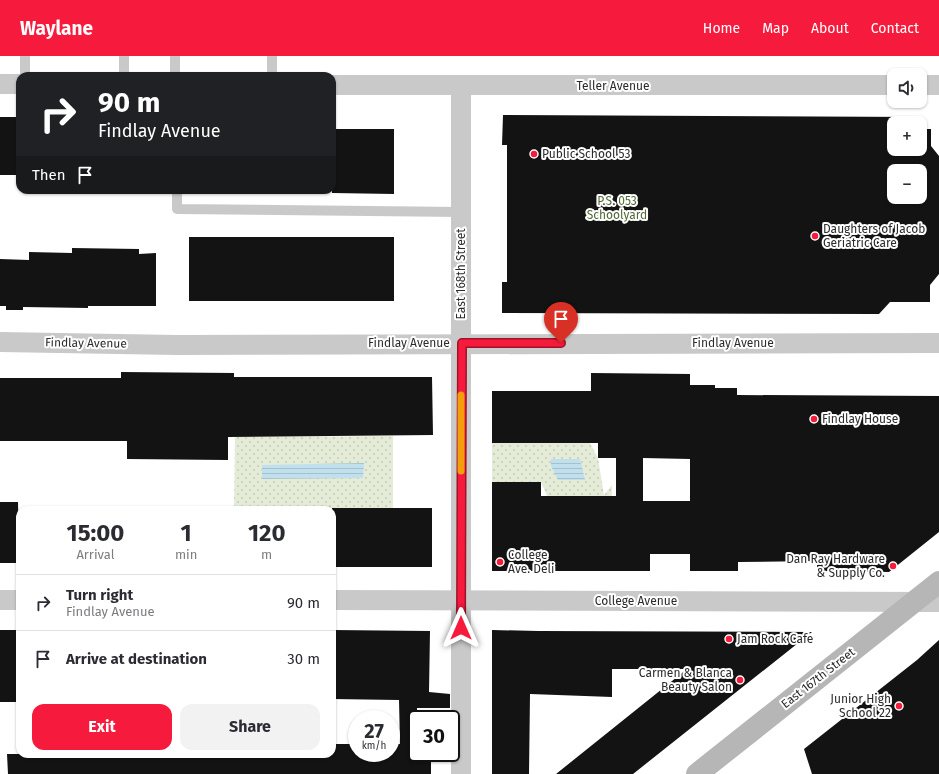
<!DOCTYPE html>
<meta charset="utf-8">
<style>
:root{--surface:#fff;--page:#f2f2f3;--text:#2b2b33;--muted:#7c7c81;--line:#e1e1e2;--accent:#f61b3d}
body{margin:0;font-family:"Fira Sans",sans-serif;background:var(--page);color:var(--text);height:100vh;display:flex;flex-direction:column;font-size:15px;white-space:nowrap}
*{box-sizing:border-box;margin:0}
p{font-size:13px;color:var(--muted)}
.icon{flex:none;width:22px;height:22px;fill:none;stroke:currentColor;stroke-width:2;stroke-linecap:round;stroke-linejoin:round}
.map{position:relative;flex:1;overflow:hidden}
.details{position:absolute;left:16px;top:450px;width:320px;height:252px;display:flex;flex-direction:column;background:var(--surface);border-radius:12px;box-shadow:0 1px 3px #0004}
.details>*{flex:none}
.hud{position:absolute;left:16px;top:16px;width:320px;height:122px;border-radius:12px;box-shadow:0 1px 3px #0004;background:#202124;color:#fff;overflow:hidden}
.controls{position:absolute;left:887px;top:12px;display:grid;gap:8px}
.controls a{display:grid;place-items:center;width:40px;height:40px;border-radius:8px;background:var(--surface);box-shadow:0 1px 3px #0004;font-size:20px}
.speed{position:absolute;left:348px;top:654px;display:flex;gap:8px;font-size:20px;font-weight:700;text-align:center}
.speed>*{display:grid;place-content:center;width:52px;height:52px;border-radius:50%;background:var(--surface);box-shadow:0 1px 3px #0004;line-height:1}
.speed small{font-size:10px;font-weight:400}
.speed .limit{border:2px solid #111;border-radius:6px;background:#fff;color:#111}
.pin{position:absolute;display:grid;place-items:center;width:34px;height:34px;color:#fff;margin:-41px -17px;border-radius:50% 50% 50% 0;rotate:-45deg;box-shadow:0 0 4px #0007}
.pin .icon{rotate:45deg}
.me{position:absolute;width:44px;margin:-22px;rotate:0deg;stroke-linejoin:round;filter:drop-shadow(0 0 3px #0008)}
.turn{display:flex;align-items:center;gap:14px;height:84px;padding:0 16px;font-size:18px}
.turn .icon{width:52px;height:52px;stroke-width:2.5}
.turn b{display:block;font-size:28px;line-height:34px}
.then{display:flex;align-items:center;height:38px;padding:0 16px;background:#0003;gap:8px;font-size:15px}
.eta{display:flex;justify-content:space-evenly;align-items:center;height:68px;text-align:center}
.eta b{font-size:24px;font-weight:700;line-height:28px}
.action{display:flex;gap:8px;margin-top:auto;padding:8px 16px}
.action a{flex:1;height:46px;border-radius:12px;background:var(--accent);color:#fff;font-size:16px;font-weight:700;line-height:46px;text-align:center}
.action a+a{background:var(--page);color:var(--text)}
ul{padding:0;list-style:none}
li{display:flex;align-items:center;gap:12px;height:56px;padding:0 16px;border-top:1px solid var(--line)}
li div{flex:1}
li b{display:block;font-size:15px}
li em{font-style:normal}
header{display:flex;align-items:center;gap:24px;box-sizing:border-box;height:56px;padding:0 20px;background:var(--accent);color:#fff}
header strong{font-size:19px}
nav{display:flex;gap:22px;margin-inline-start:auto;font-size:14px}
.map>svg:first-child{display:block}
.grass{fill:url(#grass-dots)}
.water{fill:url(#water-rules)}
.building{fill:#131313;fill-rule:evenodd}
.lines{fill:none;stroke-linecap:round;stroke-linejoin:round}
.lane{stroke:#c9c9c9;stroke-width:10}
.street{stroke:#c9c9c9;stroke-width:20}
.secondary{stroke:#b6b6b6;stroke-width:22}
.route-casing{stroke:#a01228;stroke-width:10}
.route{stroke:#f61b3d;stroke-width:7}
.slow{stroke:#f59e0b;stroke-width:7}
.poi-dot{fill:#f61b3d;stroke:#fff;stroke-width:1.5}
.labels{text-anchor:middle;stroke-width:4;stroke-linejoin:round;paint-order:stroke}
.street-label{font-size:12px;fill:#2c2c2c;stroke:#fff}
.poi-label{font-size:12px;fill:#2c2c2c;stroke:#fff;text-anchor:start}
.park-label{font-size:12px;fill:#536b36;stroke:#fff}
</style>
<header>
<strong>Waylane</strong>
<nav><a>Home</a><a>Map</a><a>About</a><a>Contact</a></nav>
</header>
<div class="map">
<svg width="939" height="718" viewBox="0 0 939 718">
<defs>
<pattern id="grass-dots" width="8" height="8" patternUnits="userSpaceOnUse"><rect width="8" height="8" fill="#e4ecd7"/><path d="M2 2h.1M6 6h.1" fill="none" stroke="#c4cbb9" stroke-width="1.8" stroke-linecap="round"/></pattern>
<pattern id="water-rules" width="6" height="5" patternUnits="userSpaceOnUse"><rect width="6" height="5" fill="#c1e0ee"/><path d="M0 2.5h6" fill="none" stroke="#a6c0cc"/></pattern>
</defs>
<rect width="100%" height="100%" fill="#fff"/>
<g class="grass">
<path d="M393,380V452H234L235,381Z"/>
<path d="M492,387H590L598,402L604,439L612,429L611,491L604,489V440H547L541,426H492Z"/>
</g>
<g class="water">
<path d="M551,403H580L585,424H558L551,410Z"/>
<path d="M364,407L363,422L262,423V409Z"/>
</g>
<g class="building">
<path d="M503,59L918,61V67H894V93H920V73H931V90L939,100V218L930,229V246H890L879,258L502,257V226H507V89H502ZM894,115H920V141H894Z"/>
<rect x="0" y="61" width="20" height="58"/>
<path d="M332,73H394V138L332,137Z"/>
<rect x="189" y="181" width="205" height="64"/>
<path d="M72,192L139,193V198L156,197V250H88V252L23,251V254H6V250H0V203L29,204V196L72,197Z"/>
<path d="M121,316L234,317V321H432L433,379L228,381V404L127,403V385H0V322H121Z"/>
<path d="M591,317L690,318V329H715V332H737V339L939,340V476L889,516L817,515V505L738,506V515H690V498H650V515H492V426H541V440H616V402H598V387H492V335H591ZM643,402L690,403V445H643Z"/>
<path d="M0,446H18L19,507H0Z"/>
<rect x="332" y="452" width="100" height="59"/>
<rect x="0" y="574" width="20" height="72"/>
<path d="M332,574L430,575L429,636L450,638V652H417V697H431V718H8L7,698H332V688H357V697H391V688H400L399,644L332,643Z"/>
<path d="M492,574L538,575L812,576L633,718H556L687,613H612V641L530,638L529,718H492Z"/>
<path d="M939,584V718H812L804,693L917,604Z"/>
</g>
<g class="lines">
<g class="lane">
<path d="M25,0V20"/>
<path d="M124,0V20"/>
<path d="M175,20V0"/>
<path d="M272,20V0"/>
<path d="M177,134V153L461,156"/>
</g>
<g class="street">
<path d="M0,28H20"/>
<path d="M332,29H894"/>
<path d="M461,29V718"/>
<path d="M920,29H939"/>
<path d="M0,286L177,289L939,287"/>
<path d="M0,544H20"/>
<path d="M332,544L939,546"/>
</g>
<path class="secondary" d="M697,718L939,526"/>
</g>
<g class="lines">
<defs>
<path id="route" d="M461,572L462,287H561"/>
</defs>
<use href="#route" class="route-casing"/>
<use href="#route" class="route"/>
<path class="slow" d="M461,415V339"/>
</g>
<g class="poi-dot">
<circle cx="534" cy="98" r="4"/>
<circle cx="815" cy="180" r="4"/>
<circle cx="814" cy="363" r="4"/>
<circle cx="500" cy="506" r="4"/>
<circle cx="893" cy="510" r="4"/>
<circle cx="729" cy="583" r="4"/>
<circle cx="740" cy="624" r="4"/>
<circle cx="899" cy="650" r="4"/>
</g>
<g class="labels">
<g class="street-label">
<text x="613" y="34">Teller Avenue</text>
<text transform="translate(461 218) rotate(-90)" y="4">East 168th Street</text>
<text transform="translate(86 287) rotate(1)" y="4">Findlay Avenue</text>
<text x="409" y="291">Findlay Avenue</text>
<text x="733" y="291">Findlay Avenue</text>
<text x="636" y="549">College Avenue</text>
<text transform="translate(818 622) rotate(-38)" y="4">East 167th Street</text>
</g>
<g class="poi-label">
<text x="542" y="102">Public School 53</text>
<text x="823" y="177">Daughters of Jacob<tspan x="823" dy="14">Geriatric Care</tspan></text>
<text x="822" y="367">Findlay House</text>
<text x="508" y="503">College<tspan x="508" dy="14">Ave. Deli</tspan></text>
<text x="885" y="507" text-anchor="end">Dan Ray Hardware<tspan x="885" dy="14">&amp; Supply Co.</tspan></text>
<text x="737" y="587">Jam Rock Cafe</text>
<text x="732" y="621" text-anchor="end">Carmen &amp; Blanca<tspan x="732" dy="14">Beauty Salon</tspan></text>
<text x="891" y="647" text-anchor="end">Junior High<tspan x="891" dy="14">School 22</tspan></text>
</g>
<g class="park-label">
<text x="617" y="149">P.S. 053<tspan x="617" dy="14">Schoolyard</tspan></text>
</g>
</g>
</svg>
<div class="controls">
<a><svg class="icon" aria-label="sound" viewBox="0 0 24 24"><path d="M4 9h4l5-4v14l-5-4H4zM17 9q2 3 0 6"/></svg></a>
<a>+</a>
<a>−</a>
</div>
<div class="speed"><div>27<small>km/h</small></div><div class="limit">30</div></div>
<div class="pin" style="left:561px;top:287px;background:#d93025"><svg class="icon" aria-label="arrive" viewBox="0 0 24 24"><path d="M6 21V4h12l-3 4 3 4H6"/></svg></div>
<svg class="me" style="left:461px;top:572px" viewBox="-20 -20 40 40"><path d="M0-17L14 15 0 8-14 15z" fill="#f61b3d" stroke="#fff" stroke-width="4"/></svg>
<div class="hud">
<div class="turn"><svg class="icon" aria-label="right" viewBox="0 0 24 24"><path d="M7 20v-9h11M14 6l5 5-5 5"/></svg><div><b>90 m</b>Findlay Avenue</div></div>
<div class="then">Then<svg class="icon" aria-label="arrive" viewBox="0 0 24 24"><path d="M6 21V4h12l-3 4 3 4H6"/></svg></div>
</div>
<section class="details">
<div class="eta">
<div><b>15:00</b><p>Arrival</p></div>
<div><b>1</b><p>min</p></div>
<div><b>120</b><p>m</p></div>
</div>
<ul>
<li><svg class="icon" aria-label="right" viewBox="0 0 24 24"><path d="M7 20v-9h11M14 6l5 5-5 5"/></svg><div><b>Turn right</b><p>Findlay Avenue</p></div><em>90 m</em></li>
<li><svg class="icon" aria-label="arrive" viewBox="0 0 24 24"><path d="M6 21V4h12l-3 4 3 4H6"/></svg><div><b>Arrive at destination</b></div><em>30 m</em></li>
</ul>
<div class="action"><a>Exit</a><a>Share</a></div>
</section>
</div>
